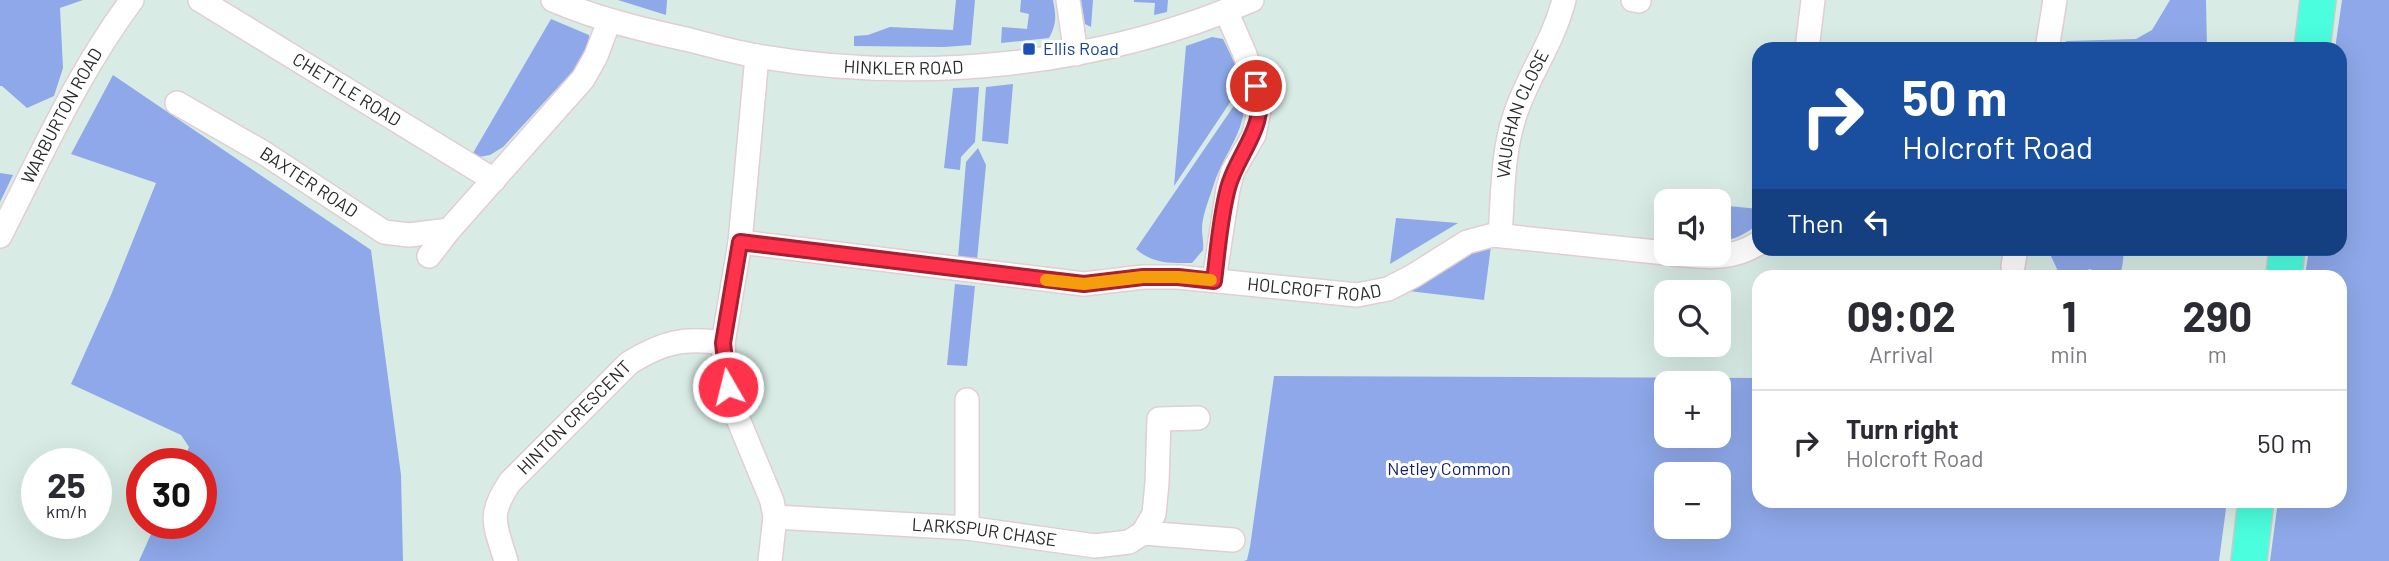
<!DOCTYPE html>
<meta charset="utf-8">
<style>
:root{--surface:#fff;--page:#f2f2f3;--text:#2b2b33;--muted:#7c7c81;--line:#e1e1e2}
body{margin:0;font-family:Barlow,sans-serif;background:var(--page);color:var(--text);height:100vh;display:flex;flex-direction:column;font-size:26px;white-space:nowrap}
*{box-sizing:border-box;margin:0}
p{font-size:23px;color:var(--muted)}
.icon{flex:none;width:38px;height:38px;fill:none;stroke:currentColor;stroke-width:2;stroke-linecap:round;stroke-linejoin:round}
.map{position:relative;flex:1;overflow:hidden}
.panel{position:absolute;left:1752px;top:270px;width:595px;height:238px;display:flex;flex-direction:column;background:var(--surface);border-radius:21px;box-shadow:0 7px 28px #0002}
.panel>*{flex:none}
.guide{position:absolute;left:1752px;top:42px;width:595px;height:214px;border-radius:21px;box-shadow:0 7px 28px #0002;background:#1a4fa0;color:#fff;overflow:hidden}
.tools{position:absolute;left:1654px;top:189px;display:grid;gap:14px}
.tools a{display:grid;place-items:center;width:77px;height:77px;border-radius:14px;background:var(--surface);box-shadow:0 7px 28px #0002;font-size:35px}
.speed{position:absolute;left:21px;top:448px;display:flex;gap:14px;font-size:35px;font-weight:700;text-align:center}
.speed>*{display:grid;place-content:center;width:91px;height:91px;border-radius:50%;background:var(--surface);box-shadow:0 7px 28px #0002;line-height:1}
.speed small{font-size:18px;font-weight:400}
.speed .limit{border:10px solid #d22;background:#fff;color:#111}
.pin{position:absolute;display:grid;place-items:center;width:60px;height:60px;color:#fff;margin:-30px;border:4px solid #fff;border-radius:50%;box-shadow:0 2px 7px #0007}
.me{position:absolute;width:77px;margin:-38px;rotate:352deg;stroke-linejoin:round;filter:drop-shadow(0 0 5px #0008)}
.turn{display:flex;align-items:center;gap:24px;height:147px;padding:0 35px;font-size:32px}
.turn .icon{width:91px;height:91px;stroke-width:2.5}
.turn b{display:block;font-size:49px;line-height:60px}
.then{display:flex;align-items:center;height:66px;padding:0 35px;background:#0003;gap:14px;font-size:26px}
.eta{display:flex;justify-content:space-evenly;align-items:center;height:119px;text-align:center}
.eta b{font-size:42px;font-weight:700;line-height:49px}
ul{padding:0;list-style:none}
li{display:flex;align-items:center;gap:21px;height:105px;padding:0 35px;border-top:2px solid var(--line)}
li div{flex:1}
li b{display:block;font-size:26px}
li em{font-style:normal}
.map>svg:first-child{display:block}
.green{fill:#8ea8e9;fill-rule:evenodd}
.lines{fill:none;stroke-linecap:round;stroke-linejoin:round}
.minor-casing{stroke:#e3cdd0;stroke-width:26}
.primary-casing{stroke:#cbcbcb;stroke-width:38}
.minor{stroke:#fff;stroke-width:23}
.primary{stroke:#4bfede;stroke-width:35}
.route-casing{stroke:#a62031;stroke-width:18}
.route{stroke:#ff324c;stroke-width:12}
.slow{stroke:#f59e0b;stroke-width:12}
.transit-dot{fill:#1a4fb4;stroke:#fff;stroke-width:2.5}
.labels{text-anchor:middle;stroke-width:6;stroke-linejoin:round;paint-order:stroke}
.transit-label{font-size:18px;fill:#164399;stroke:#fff;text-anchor:start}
.street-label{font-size:18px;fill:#282828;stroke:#fff}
.park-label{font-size:18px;fill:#12206b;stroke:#fff}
</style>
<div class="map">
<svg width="2389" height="561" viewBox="0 0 2389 561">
<rect width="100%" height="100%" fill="#d8ece5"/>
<g class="green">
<path d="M0,0H83L60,8L63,68L54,96L27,108L2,86H0Z"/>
<path d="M618,0H667L666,15Z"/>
<path d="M956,0H975L971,45L944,47L854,46V36L868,35L890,27L953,30Z"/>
<path d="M1021,0H1053C1056,15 1057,24 1049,38L1001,43L1002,27L1027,29L1029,14L1020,12Z"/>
<path d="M1081,0H1093L1091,27L1085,24Z"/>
<path d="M1134,0H1168L1167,12L1154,15L1155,3L1134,2Z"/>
<path d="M2170,0H2206L2207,49H2063L2066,41L2136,39L2152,30Z"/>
<path d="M2342,0H2389V561H2270L2278,501L2340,500V276H2305L2309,249L2340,248V49H2335Z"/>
<path d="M551,19L589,35L590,42L584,59L503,147L490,155L479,157L473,153Z"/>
<path d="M1212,37L1223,39L1237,68L1241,86L1174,186L1186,46Z"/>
<path d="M113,75L371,250L401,475L403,561H139L156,523H201V464H182L189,447L181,435L71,384L111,295L156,183L71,154Z"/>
<path d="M1013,84L1008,144L982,141L986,87Z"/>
<path d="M979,87L975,142L961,157L960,170L944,168L953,88Z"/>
<path d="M1244,91C1249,130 1224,151 1213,187C1209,199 1202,216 1202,229C1202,236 1204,243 1203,250L1192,263C1170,263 1153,264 1136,249Z"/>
<path d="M978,148L986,165L977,260L958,258L966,162Z"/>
<path d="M0,173L13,175L0,202Z"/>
<path d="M1718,205L1759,209V223C1747,233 1735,241 1719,240Z"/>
<path d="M1396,218L1458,223L1390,264Z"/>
<path d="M1491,246L1484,300L1409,291L1468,252Z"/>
<path d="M2043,249H2125C2122,257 2124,270 2118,276H2103L2090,269L2070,276L2058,271L2050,254Z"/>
<path d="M955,284L975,286L967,366L947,365Z"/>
<path d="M1274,376L1759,378V500L2227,501L2219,561H1244L1247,560L1250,547ZM1666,383H1718V436H1666ZM1666,474H1718V527H1666Z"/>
</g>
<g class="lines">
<defs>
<g id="minor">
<path id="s1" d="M200,0L494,180"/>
<path id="s2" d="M553,0C597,19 644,30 690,40C712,46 735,52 757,56C920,84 1101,66 1252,0"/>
<path d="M1068,0L1076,54"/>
<path d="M1633,0L1639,1"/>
<path d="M1807,49L1813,0"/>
<path d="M2047,49L2055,0"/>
<path d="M757,56L740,242L723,343L725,370L731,402L772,501L775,517L770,561"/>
<path id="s3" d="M177,103L264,153L384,232L409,235L449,230"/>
<path id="s4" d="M1500,235C1503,196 1502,153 1515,115C1528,75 1553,43 1564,0"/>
<path id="s5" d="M0,236C41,156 78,72 132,0"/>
<path id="s6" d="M740,242L1084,284L1143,277H1178L1357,295L1388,289L1413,276L1467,242L1493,235L1666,253"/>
<path d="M1673,254C1705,257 1731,261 1759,243"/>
<path d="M429,256L449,230L583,79L596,56L609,21"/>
<path d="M2013,266L2016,248"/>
<path d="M1214,280L1228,189L1233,171L1254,135L1261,100L1244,52L1226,11"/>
<path d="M967,400V528"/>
<path id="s7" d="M775,517L967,528L1095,546L1129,542L1143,533L1233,540"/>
<path d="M1143,533L1154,514L1157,483L1159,419L1198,418"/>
<path id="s8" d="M506,561C495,524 487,516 510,482L629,363C663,342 684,337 723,343"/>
</g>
<g id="primary">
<path d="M2312,49L2318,0"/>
<path d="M2284,276L2287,248"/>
<path d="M2249,561L2256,500"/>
</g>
</defs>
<use href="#minor" class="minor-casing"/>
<use href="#primary" class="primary-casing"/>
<use href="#minor" class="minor"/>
<use href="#primary" class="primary"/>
</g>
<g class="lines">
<defs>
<path id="route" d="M728,387L723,343L740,242L1084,284L1143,277H1178L1214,281C1218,250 1220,218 1228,188C1237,153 1270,125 1256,86"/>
</defs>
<use href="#route" class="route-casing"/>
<use href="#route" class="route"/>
<path class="slow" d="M1046,280L1084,284L1143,277H1178L1211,280"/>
</g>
<rect class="transit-dot" x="1022" y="42" width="14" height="14" rx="3.5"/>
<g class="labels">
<g class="transit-label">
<text x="1043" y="55">Ellis Road</text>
</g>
<g class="street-label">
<text dy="6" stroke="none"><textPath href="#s2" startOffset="359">HINKLER ROAD</textPath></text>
<text dy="6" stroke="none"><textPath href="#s1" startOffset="172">CHETTLE ROAD</textPath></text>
<text dy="6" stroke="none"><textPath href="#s5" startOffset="135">WARBURTON ROAD</textPath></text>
<text dy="6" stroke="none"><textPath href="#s4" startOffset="124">VAUGHAN CLOSE</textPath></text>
<text dy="6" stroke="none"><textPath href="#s3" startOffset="154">BAXTER ROAD</textPath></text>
<text dy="6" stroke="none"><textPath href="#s6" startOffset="578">HOLCROFT ROAD</textPath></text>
<text dy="6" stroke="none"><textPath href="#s8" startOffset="175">HINTON CRESCENT</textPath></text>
<text dy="6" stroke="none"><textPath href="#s7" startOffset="210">LARKSPUR CHASE</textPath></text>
</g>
<g class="park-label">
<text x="1449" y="475">Netley Common</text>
</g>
</g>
</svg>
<div class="tools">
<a><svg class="icon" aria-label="sound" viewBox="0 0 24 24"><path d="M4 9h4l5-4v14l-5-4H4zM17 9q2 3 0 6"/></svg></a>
<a><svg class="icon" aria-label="search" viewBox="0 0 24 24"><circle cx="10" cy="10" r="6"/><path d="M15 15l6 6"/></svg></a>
<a>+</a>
<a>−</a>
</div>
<div class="speed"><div>25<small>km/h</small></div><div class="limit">30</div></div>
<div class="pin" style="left:1256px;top:86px;background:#d93025"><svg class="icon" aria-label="arrive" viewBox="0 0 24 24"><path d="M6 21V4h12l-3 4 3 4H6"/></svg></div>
<svg class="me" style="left:728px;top:387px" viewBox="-20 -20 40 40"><circle r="17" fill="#ff324c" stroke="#fff" stroke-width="3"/><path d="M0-11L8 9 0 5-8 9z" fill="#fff"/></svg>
<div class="guide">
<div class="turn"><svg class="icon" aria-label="right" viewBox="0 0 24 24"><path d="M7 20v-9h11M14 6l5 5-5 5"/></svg><div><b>50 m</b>Holcroft Road</div></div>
<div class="then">Then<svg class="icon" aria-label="left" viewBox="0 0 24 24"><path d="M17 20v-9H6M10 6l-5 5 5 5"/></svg></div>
</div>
<section class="panel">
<div class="eta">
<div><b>09:02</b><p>Arrival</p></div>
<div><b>1</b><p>min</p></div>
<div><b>290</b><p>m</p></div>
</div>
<ul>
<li><svg class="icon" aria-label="right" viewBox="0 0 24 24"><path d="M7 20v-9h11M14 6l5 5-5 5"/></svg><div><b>Turn right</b><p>Holcroft Road</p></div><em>50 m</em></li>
</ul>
</section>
</div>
